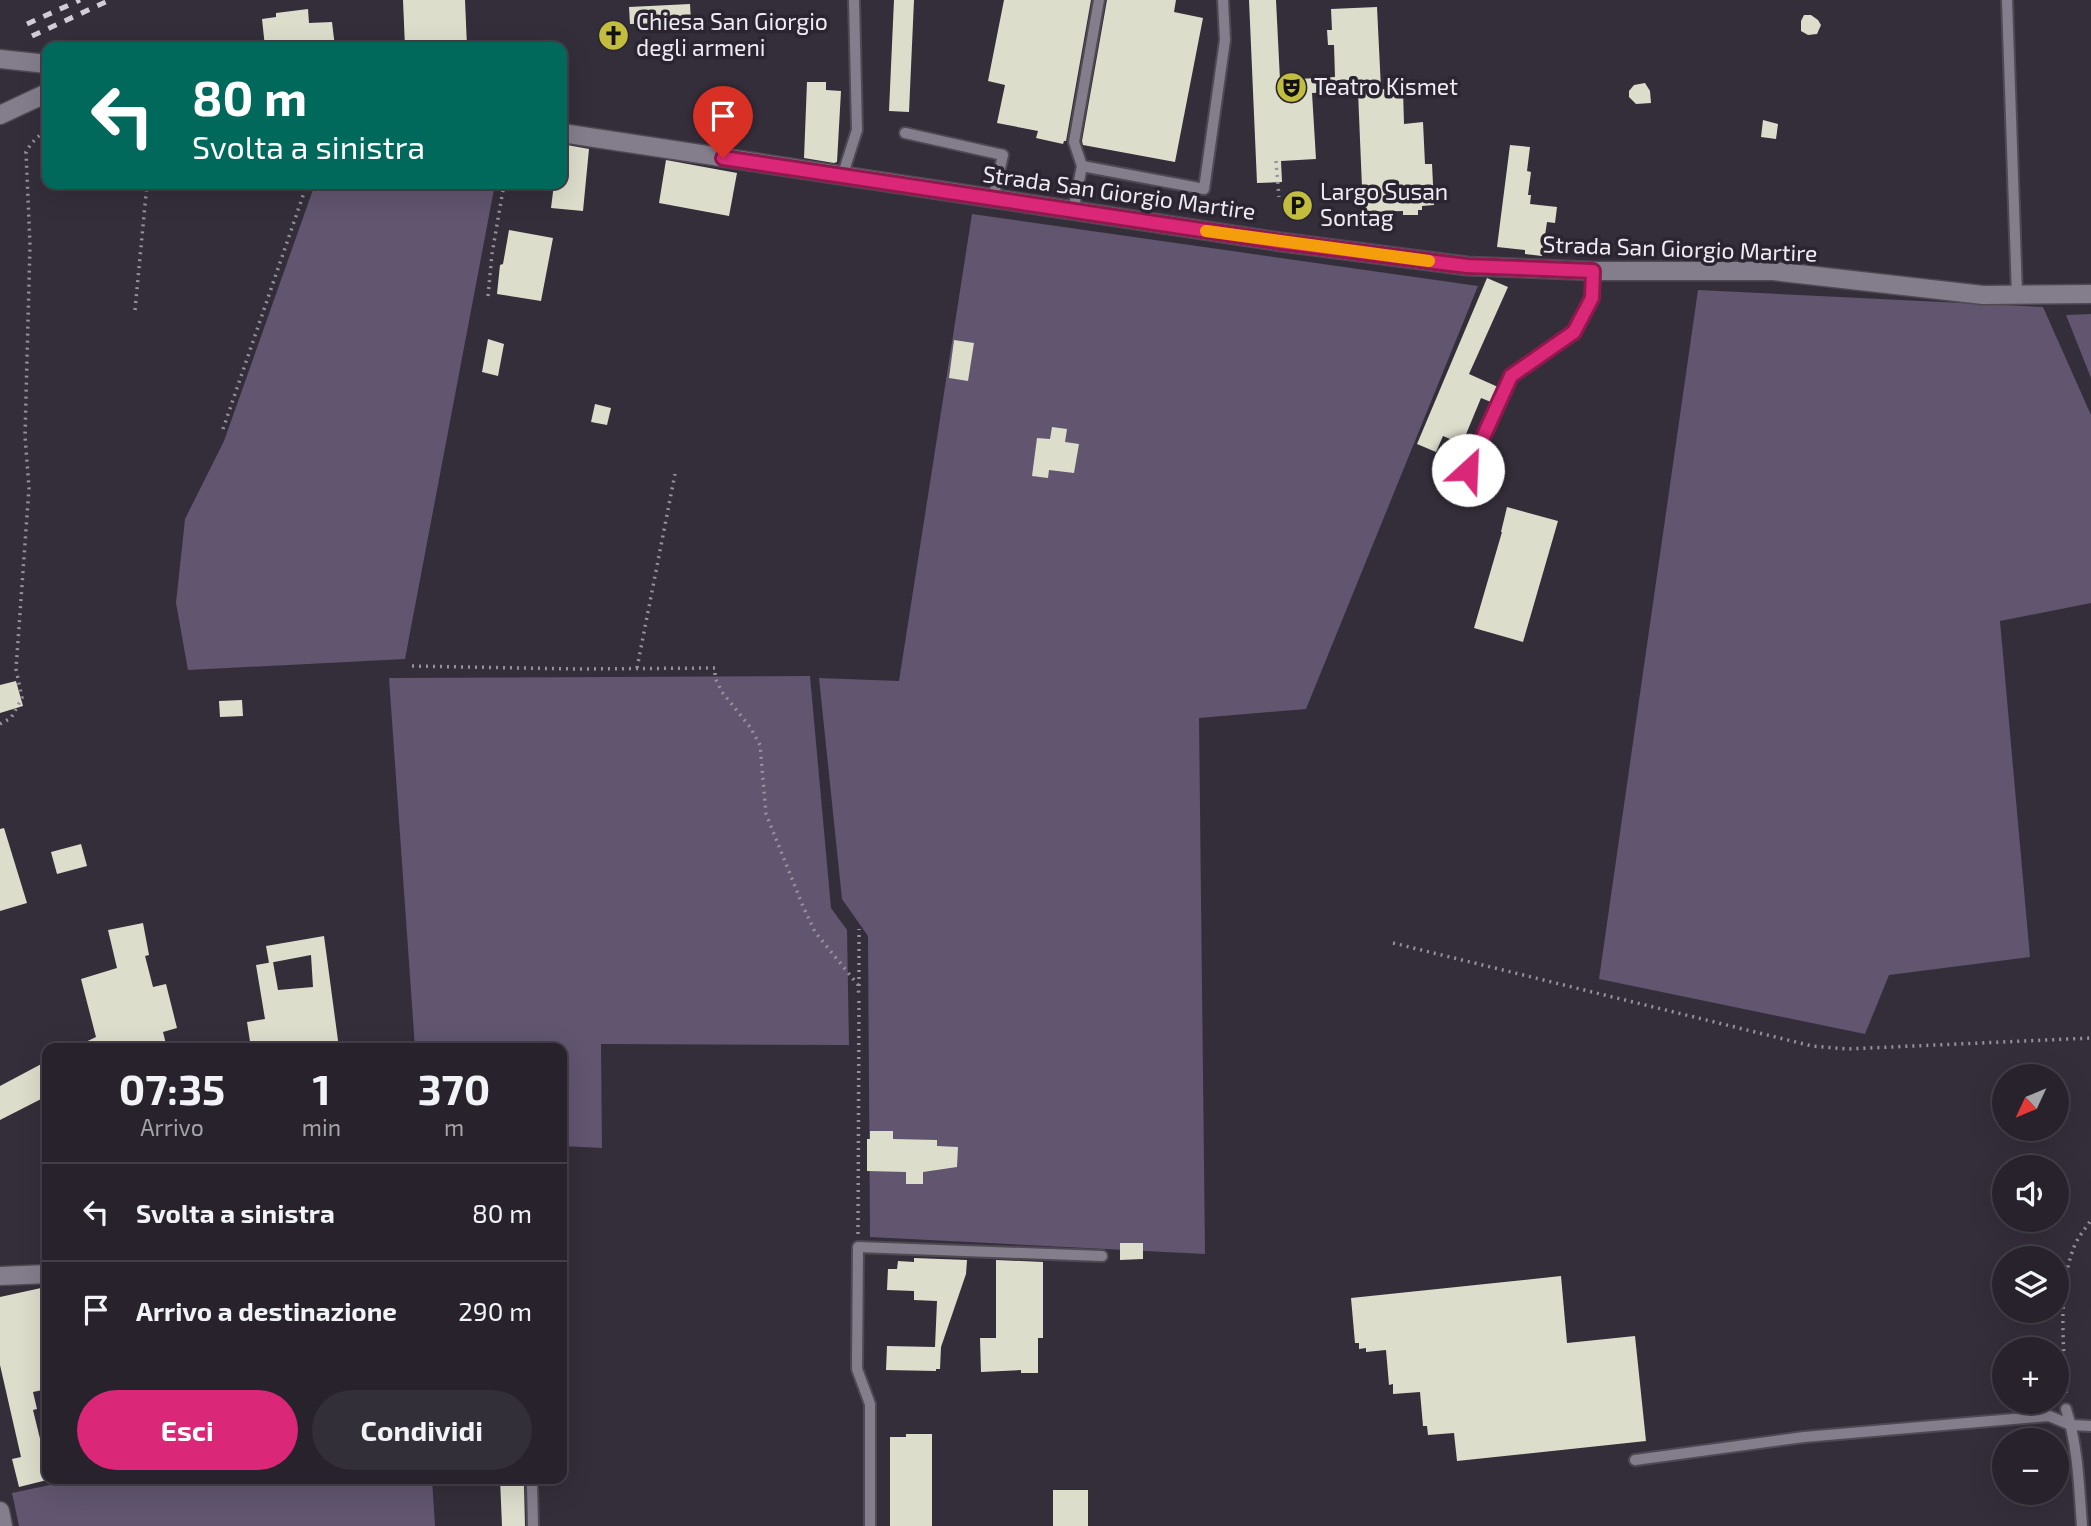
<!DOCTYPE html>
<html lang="it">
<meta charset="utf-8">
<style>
:root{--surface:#27222c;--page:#332f38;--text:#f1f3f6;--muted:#a4a4a9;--line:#433f48;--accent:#db2777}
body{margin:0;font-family:"Exo 2",sans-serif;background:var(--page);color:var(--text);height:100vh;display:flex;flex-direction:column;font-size:26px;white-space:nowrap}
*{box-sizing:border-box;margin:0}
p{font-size:23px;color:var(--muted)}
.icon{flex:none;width:38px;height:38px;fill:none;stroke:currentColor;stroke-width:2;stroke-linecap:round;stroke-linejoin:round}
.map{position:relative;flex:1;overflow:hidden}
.drawer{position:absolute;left:42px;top:1043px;width:525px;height:441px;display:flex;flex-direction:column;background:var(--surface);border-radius:14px;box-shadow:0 7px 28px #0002,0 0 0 2px var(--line)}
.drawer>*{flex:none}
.banner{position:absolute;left:42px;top:42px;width:525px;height:147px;border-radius:14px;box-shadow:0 7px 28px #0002,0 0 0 2px var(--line);background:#00695c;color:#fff;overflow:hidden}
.needle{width:46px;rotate:226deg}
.buttons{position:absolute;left:1992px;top:1064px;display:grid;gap:14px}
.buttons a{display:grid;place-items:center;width:77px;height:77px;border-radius:50%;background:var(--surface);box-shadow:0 7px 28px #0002,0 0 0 2px var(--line);font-size:35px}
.pin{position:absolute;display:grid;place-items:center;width:60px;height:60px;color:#fff;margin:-72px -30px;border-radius:50% 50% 50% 0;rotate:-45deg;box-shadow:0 0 7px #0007}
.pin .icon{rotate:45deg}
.me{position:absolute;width:77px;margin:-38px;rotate:25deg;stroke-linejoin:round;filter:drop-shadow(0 0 5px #0008)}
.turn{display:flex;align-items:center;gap:24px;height:147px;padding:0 35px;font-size:32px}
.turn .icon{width:91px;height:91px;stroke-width:2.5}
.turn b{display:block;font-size:49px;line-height:60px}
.eta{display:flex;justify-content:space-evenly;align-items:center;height:119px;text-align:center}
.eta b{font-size:42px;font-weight:700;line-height:49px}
.button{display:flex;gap:14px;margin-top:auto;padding:14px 35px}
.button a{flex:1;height:80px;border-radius:42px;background:var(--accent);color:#fff;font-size:28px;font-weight:700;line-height:80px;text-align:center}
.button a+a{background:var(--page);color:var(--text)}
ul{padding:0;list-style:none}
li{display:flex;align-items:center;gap:21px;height:98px;padding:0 35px;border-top:2px solid var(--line)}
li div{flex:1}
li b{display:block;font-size:26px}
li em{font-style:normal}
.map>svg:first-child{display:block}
.green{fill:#61556f}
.building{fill:#ddc}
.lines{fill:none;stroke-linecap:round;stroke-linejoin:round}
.lane-casing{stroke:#4f4953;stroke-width:14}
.street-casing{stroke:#4f4953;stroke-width:21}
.path{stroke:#96919b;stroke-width:3.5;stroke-dasharray:2 5;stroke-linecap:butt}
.lane{stroke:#847e8c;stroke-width:10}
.street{stroke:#847e8c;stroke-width:18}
.rail{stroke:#d1cdd6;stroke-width:5;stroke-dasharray:9 9;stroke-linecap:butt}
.route-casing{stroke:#8e194d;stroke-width:18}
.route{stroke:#db2777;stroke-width:12}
.slow{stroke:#f59e0b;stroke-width:12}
.labels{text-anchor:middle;stroke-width:7;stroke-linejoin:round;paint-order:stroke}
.poi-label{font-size:23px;fill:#efebf3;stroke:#2a2530;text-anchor:start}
.street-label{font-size:23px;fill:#efebf3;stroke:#2a2530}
</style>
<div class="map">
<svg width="2091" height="1526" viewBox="0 0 2091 1526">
<rect width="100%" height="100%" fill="#342e3a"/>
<g class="green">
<path d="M315,184H495L405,659L188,670L176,603L185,519L224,441Z"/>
<path d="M972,214L1478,286L1306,709L1199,718L1205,1254L870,1237L868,936L842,899L819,678L899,681Z"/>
<path d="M1698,290L2043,307L2091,415V603L2000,621L2030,957L1889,975L1865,1034L1599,979Z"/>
<path d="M2091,314V378L2066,315Z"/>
<path d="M810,676L831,908L847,930L849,1045L601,1044L602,1148L562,1146V1048H415L389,678Z"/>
<path d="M78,1479H432L435,1526H19L12,1493Z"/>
</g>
<g class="building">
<path d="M403,0H465L467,47H405Z"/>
<path d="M894,0H914L909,112L889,111Z"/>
<path d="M1004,0H1091L1066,141H1064L1063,144L1036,138L1038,131L997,123L1005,85L988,81Z"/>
<path d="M1107,0H1176L1174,12L1203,18L1175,162L1083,145L1082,141Z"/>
<path d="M1249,0H1276L1280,80L1335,77L1334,45H1328L1327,30H1332L1331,9L1377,7L1381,89L1403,90L1404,124L1423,122L1425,164H1432L1434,205L1422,206V210H1418V215H1403V211L1363,212L1358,91L1312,93L1316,159L1281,161L1282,182L1257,183Z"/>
<path d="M690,4L691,22L630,24L629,7Z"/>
<path d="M308,9L309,23L332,22L335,47H265L262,19L276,17V13Z"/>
<path d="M1804,15H1811L1818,20L1821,25L1817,34L1808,35L1801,31V21Z"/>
<path d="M618,22L622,45L607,48L603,24Z"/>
<path d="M807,82H826V90L841,91L837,162L834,163L804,158Z"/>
<path d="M1645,83L1650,91L1651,103L1636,104L1629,97V91L1634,85Z"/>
<path d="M1763,120L1778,124L1776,139L1761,137Z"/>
<path d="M567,145L589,149L583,211L551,208L554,184H562V146Z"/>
<path d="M1510,145L1530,147L1527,171L1531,172L1528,195H1531L1530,204L1557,207L1555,223L1547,222L1542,256L1525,254V250L1497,247Z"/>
<path d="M666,160L737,173L729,216L659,203Z"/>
<path d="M509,230L553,238L541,301L497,294L500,265L503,264Z"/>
<path d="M1487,278L1508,287L1469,374L1498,387L1491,402L1481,398L1462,444L1443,436L1436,452L1417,444Z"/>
<path d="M488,339L504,344L498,376L482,372Z"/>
<path d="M954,340L974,343L968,381L949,378Z"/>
<path d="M595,404L611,408L607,425L591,422Z"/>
<path d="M1052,427L1067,429L1065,442L1079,444L1074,473L1049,470L1048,478L1032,476L1037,438L1050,439Z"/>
<path d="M1507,507L1558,521L1523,642L1474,628L1502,532H1501Z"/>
<path d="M16,681L23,706L0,713V685Z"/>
<path d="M242,700L243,716L220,717L219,701Z"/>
<path d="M4,828L27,903L0,911V829Z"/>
<path d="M81,844L87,866L57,874L51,852Z"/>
<path d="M143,923L149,955L145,956L153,987L166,984L177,1028L163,1032L167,1048H73L96,1037L81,979L117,968L108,930Z"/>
<path d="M324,936L339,1048H251L247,1022L265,1019L256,965L273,962L278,990L313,987L311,955L269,963L266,946Z"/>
<path d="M47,1061V1096L0,1120V1086Z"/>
<path d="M870,1131H893V1139L937,1140V1146L958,1147L957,1167L923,1172V1184H906V1172L867,1171V1139H870Z"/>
<path d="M1120,1243H1143V1259L1120,1260Z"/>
<path d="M914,1258L967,1260L966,1274L941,1347L940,1369H936V1371L886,1370L887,1346L935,1347L937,1301L914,1300V1291L887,1290L888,1269H897L898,1261L914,1262Z"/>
<path d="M996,1260L1043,1262V1338H1038V1373H1021V1370L981,1372L980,1338H996Z"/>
<path d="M1561,1276L1567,1343L1635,1336L1646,1441L1457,1461L1454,1433L1428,1435L1427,1426H1423L1420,1392L1393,1394V1384L1389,1385L1386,1350L1366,1352V1348L1359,1349V1343H1355L1351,1298Z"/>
<path d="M41,1288L47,1316V1389L33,1392L37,1409L33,1410L43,1451L47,1450V1480L19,1487L12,1459L21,1457L0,1365V1297Z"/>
<path d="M906,1434H932V1526H890V1437H906Z"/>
<path d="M500,1479H516L519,1485L524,1486L525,1526H502Z"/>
<rect x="1053" y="1490" width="35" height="36"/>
</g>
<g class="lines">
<defs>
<g id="lane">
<path d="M2007,0L2017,295"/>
<path d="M905,133L1003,155L993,199"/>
<path d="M1082,166L1204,189L1225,40L1223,0"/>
<path d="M842,177L857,130L854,0"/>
<path d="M1073,211L1082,166L1074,142L1099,0"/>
<path d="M1468,470L1512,376L1574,332L1592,298L1593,271"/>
<path d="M2066,1409C2078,1446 2079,1487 2082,1526"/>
<path d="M1635,1460L1804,1437L2049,1416L2071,1425L2091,1426"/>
<path d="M529,1479L532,1484L533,1526"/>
<path d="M870,1526V1404L857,1369L858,1247L1102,1256"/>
</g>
<g id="street">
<path d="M0,59L47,64"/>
<path d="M0,115L47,93"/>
<path d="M562,133L1281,242L1467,266L1593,271H1773L1983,295L2091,294"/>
<path d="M0,1276L47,1274"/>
<path d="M0,1511L3,1526"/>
</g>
</defs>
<use href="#lane" class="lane-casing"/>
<use href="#street" class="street-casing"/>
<g class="path">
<path d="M1276,161L1279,197"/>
<path d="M488,296L492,254L504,184"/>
<path d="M135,310L147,184"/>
<path d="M223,429L307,184"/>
<path d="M412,666L578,669L715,668V678L722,692L750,727L760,745L766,814L802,904L815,932L858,985L859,997"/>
<path d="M637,668L675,474"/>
<path d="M0,724L11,718L22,698L16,669L29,488L25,436L30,245L26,152C32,142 37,136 47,131"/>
<path d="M1393,943L1812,1046L1847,1049L2091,1038"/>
<path d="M859,986V929"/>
<path d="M858,1234L859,997"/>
<path d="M2066,1393C2064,1348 2057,1290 2074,1247C2078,1237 2085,1229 2091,1220"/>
</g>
<use href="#lane" class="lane"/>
<use href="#street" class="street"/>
<g class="rail">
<path d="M27,24L80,0"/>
<path d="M32,36L110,0"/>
</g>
</g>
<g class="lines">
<defs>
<path id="route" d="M723,158L1281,242L1443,263L1467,266L1593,271L1592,298L1574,332L1511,376L1468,470"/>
</defs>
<use href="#route" class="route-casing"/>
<use href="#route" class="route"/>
<path class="slow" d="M1206,231L1429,261"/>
</g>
<defs>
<symbol id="church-disc" viewBox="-11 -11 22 22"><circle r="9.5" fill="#c2bd3f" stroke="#2a2530"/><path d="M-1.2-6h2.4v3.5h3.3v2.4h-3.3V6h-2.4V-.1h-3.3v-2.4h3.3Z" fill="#111"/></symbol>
<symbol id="theatre-disc" viewBox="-11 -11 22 22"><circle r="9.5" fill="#c2bd3f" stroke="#2a2530"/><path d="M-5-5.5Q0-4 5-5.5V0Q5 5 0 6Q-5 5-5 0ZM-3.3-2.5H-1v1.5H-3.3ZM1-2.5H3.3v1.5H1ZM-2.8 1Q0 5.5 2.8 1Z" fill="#111"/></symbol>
<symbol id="parking-disc" viewBox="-11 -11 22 22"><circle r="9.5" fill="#c2bd3f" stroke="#2a2530"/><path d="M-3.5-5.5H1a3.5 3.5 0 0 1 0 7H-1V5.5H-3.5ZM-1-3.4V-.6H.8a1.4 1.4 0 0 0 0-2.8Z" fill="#111"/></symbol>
</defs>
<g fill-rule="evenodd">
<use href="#church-disc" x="596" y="18" width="35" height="35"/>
<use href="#theatre-disc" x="1274" y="70" width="35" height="35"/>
<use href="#parking-disc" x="1280" y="188" width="35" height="35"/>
</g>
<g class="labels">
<g class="poi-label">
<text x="636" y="30">Chiesa San Giorgio<tspan x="636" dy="26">degli armeni</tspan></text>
<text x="1314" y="95">Teatro Kismet</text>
<text x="1320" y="200">Largo Susan<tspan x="1320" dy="26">Sontag</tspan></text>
</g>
<g class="street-label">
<text transform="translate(1119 193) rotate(8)" y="8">Strada San Giorgio Martire</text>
<text transform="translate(1680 249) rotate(2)" y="8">Strada San Giorgio Martire</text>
</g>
</g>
</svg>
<div class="buttons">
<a><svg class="needle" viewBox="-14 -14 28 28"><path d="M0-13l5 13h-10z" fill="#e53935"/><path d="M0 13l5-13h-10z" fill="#a4a4a9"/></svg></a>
<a><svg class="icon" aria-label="sound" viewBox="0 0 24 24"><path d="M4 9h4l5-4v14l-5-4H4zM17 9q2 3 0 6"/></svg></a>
<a><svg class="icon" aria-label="layers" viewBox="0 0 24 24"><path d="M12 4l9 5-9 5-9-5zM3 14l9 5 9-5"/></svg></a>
<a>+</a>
<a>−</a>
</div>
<div class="pin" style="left:723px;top:158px;background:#d93025"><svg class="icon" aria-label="arrive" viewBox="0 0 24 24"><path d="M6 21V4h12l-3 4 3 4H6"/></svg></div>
<svg class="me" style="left:1468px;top:470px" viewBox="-20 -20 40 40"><circle r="19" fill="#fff"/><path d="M0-13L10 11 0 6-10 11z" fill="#db2777"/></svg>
<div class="banner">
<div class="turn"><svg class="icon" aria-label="left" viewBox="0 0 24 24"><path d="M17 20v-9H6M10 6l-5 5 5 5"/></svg><div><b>80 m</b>Svolta a sinistra</div></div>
</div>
<section class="drawer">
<div class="eta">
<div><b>07:35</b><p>Arrivo</p></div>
<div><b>1</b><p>min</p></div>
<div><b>370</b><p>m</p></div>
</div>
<ul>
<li><svg class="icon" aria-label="left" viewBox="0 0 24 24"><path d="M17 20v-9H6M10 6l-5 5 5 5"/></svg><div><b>Svolta a sinistra</b></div><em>80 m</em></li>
<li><svg class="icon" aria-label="arrive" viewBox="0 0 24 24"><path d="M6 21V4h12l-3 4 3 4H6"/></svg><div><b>Arrivo a destinazione</b></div><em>290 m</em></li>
</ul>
<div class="button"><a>Esci</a><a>Condividi</a></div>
</section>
</div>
